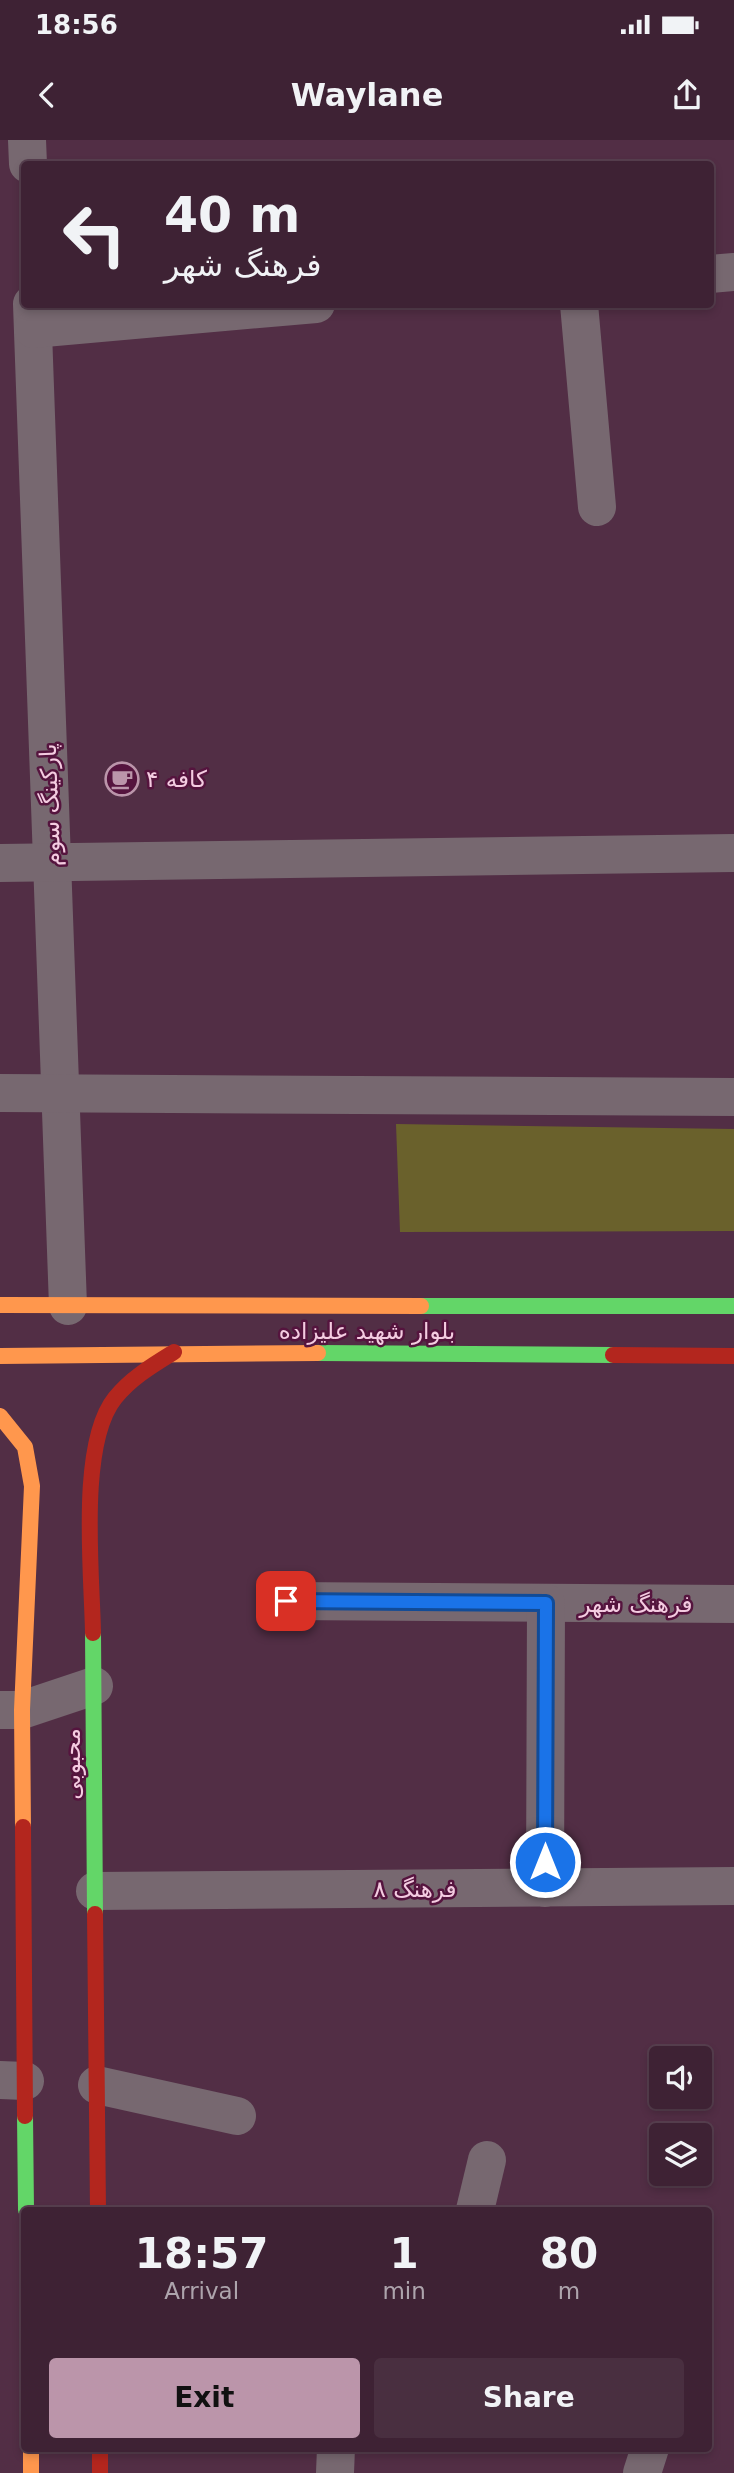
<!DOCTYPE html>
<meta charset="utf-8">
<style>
:root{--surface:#3e2234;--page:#492f40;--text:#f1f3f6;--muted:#ada4ac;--line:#573f4f;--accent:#bb95aa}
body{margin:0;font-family:"DejaVu Sans",Cairo,sans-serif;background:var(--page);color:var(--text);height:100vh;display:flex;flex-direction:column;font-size:26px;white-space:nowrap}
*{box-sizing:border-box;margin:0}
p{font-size:23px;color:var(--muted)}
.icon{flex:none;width:38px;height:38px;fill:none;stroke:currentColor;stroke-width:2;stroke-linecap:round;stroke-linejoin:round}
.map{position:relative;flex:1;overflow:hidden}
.sheet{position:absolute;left:21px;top:2067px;width:691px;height:245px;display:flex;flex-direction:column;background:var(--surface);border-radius:7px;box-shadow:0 4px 10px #0003,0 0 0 2px var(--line)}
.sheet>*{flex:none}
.guide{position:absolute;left:21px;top:21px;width:693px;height:147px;border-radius:7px;box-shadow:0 4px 10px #0003,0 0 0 2px var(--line);background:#3e2234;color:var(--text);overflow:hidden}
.fabs{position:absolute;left:649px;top:1906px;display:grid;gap:14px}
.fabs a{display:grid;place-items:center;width:63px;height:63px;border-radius:7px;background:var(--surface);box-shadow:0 4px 10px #0003,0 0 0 2px var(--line);font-size:35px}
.pin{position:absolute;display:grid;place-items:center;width:60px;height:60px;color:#fff;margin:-30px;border-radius:14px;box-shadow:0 4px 10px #0006}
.me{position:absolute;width:77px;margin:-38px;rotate:0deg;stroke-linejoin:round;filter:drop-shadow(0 0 5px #0008)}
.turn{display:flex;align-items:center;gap:24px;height:147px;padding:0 28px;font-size:32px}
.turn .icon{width:91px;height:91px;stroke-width:2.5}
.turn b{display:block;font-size:49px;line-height:60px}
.eta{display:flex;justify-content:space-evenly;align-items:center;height:119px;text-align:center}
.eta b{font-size:42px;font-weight:700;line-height:49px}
.button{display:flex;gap:14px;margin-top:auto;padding:14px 28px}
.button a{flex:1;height:80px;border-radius:7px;background:var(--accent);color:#111;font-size:28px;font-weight:700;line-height:80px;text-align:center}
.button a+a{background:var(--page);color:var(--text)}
.status{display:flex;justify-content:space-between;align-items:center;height:49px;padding:0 35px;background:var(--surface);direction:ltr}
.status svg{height:19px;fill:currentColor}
header{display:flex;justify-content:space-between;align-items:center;height:91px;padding:0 28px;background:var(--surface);font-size:32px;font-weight:700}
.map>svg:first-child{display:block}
.green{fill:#6a612c}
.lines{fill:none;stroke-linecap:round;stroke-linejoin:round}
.street{stroke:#776870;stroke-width:38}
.fast{stroke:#63d668;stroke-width:16}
.slow{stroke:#ff974d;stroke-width:16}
.jam{stroke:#b3261e;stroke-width:16}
.route-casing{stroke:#114b97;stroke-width:18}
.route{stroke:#1a73e8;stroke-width:12}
.labels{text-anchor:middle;stroke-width:5;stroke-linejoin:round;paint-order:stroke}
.poi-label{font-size:23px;fill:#f4cce1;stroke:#55143e;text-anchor:start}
.street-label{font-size:23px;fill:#f4cce1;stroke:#55143e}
</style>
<div class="status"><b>18:56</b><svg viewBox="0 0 49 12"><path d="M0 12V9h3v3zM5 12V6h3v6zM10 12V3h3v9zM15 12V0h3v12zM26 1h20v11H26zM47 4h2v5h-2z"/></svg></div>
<header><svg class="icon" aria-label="back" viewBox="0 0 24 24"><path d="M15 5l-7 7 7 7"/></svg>Waylane<svg class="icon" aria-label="share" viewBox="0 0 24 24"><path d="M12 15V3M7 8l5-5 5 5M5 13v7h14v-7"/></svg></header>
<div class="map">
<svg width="734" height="2333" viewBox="0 0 734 2333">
<rect width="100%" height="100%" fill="#522e45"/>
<path class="green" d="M396,984L734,989V1091L400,1092Z"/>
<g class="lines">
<g class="street">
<path d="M27,0L28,24"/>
<path d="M710,134L734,132"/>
<path d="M32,164L68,1166"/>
<path d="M579,164L597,367"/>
<path d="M33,189L316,164"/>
<path d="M0,723L734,713"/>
<path d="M0,953L734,957"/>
<path d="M286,1461L734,1464"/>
<path d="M0,1570H22L94,1546"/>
<path d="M545,1748L546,1463"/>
<path d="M95,1751L734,1746"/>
<path d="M0,1940L25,1941"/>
<path d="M97,1945L237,1976"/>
<path d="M475,2070L487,2020"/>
<path d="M335,2333L336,2308"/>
<path d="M642,2333L650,2308"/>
</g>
<g class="fast">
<path d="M421,1166H734"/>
<path d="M318,1213L613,1215"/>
<path d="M93,1493L95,1774"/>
<path d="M25,1976L26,2070"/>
</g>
<g class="slow">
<path d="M0,1165L421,1166"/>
<path d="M0,1216L318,1213"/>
<path d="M0,1276L25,1307L32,1346L22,1570L23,1687"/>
<path d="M31,2308V2333"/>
</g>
<g class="jam">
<path d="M613,1215L734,1216"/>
<path d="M93,1493C92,1433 78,1304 115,1258C131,1238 153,1225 174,1212"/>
<path d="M23,1687L25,1976"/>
<path d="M95,1774L98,2070"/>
<path d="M100,2308V2333"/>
</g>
</g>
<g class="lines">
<defs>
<path id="route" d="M286,1461L546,1463L545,1722"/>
</defs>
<use href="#route" class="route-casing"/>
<use href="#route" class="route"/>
</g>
<defs>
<symbol id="cafe-ring" viewBox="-11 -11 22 22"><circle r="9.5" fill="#55143e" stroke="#bb95aa" stroke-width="1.5"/><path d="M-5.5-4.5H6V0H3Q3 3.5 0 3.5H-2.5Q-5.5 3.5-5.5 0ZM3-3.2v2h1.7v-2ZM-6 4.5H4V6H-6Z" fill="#bb95aa"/></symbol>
</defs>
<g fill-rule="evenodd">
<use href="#cafe-ring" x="103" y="620" width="38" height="38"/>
</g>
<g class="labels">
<g class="poi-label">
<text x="146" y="647">کافه ۴</text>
</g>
<g class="street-label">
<text transform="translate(50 665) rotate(-92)" y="8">پارکینگ سوم</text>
<text x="367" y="1199">بلوار شهید علیزاده</text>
<text x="636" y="1472">فرهنگ شهر</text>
<text transform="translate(72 1624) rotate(-90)" y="8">محبوبی</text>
<text x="415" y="1757">فرهنگ ۸</text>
</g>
</g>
</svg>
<div class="fabs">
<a><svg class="icon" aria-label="sound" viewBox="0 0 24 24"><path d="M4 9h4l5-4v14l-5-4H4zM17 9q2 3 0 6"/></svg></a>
<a><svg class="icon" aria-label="layers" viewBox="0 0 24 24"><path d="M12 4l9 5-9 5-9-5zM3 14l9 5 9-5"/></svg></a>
</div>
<div class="pin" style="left:286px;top:1461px;background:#d93025"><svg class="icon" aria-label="arrive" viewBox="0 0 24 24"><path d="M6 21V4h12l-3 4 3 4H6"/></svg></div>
<svg class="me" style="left:545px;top:1722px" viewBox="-20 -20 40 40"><circle r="17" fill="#1a73e8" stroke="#fff" stroke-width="3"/><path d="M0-11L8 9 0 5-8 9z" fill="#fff"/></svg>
<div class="guide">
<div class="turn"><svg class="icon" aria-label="left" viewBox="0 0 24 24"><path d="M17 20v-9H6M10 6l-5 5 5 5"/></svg><div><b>40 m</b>فرهنگ شهر</div></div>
</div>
<section class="sheet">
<div class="eta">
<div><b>18:57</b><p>Arrival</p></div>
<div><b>1</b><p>min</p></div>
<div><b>80</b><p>m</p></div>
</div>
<div class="button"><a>Exit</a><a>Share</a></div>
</section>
</div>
